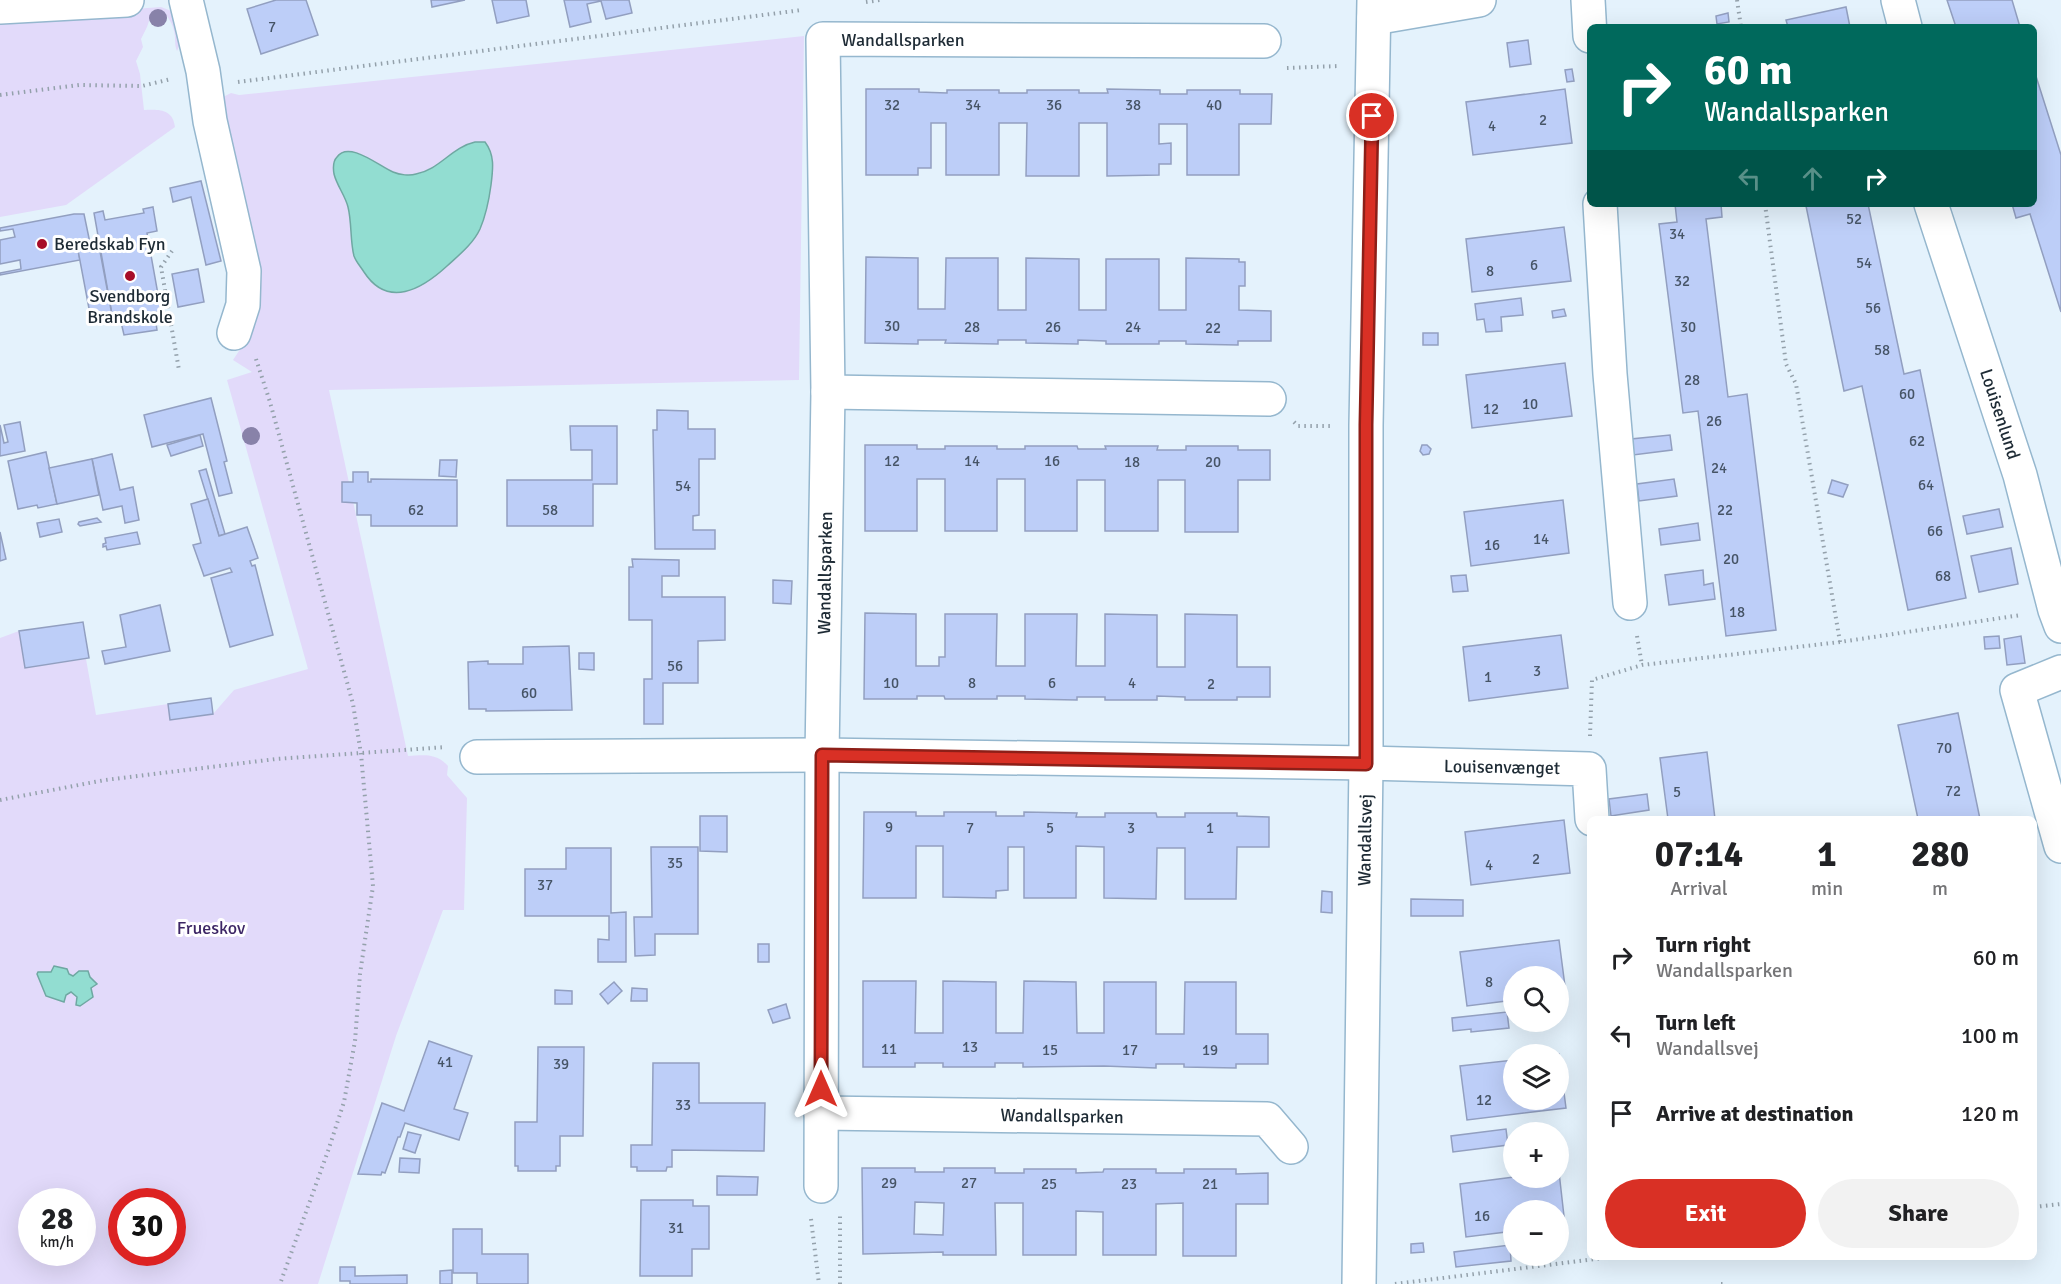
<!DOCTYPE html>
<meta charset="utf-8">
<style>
:root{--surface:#fff;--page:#f2f2f2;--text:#202124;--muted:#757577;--accent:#d93025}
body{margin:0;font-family:Signika,sans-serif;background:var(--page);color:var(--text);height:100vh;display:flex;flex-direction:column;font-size:22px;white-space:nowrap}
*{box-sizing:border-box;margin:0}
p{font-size:20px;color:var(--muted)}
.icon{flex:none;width:33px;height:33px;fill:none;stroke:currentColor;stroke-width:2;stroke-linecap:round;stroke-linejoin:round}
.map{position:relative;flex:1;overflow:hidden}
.sheet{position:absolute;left:1587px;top:816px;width:450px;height:444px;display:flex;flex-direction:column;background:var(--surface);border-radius:9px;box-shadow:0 6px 24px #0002}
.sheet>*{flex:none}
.top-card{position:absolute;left:1587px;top:24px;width:450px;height:183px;border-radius:9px;box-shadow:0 6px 24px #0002;background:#00695c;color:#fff;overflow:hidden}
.controls{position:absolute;left:1503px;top:966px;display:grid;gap:12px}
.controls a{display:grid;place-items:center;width:66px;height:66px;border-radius:50%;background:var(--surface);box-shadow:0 6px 24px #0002;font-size:30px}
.speed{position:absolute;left:18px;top:1188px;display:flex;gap:12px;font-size:30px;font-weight:700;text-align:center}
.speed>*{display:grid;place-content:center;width:78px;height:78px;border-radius:50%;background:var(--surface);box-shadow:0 6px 24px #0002;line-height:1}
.speed small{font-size:15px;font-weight:400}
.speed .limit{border:9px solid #d22;background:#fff;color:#111}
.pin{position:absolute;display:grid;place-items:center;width:51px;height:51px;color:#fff;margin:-26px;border:3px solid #fff;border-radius:50%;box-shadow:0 2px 6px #0007}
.me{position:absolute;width:66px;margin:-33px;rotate:0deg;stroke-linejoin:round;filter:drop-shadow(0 0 4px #0008)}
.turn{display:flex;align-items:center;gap:21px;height:126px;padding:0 18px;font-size:27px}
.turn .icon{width:78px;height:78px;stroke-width:2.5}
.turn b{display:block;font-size:42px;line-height:51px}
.lanes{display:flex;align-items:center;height:57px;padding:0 18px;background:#0003;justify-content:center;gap:30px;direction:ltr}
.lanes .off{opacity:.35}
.eta{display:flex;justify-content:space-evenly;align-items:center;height:102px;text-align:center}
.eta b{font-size:36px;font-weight:700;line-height:42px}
.cta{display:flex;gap:12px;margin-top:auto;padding:12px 18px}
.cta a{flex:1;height:69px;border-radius:36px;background:var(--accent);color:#fff;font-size:24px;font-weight:700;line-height:69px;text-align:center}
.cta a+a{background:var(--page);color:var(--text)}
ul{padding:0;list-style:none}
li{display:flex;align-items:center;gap:18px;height:78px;padding:0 18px}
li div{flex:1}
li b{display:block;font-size:22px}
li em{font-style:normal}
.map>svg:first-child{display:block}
.green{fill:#e2dafa;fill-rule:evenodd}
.water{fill:#92ddd1;stroke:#6fa8a2;stroke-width:1.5}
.building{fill:#bdcef8;stroke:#929fc0;stroke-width:1.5;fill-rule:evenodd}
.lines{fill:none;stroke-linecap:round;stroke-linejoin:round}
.minor-casing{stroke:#95b7ce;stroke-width:36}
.path{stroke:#94a1ab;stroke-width:4;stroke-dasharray:1.5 4.5;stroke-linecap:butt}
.minor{stroke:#fff;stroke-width:33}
.tree{fill:#8882a9}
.route-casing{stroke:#8d1f18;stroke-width:15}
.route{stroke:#d93025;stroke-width:10}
.poi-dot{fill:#a70e29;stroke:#fff;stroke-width:2}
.labels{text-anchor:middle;stroke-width:6;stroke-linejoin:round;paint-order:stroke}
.number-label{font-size:15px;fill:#465466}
.street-label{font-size:18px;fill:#1e2b35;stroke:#fff}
.poi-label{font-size:18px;fill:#1e2b35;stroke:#fff;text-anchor:start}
.park-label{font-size:18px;fill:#3c2665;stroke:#fff}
</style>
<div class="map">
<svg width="2061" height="1284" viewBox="0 0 2061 1284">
<rect width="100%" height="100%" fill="#e4f2fc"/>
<g class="green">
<path d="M161,7L174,12L180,44L177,51C174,44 176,38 174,31C173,24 168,18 165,13L155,12L151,15L147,27L141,39L143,47L136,61L140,74L144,110C159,109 173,109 175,127L66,205L0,217V19Z"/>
<path d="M804,36L799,380L329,390L408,756C425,755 436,753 448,766L447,775L467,798L464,910H443L396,1036L318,1284H0V638L19,631L25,668L86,659L96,715L168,704L171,720L213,714L234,690L308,669L227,380L252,372L233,360L245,342L223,97L231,93L239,95ZM32,1202H82V1252H32ZM122,1202H172V1252H122Z"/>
</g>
<g class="water">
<path d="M475,142H485C495,155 493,169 491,185C489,200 486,215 480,229C473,244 459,255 447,266C422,289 388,309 364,272C361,267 356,262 354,256C350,241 352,223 348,207C345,195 337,186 334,174C333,168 333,161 337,157C349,140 380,167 393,172C400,175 410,176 416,174C439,170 452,147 475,142Z"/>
<path d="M54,966L67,969L69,974L73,976L79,971H88L90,977L97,984L91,988L93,997L80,1006L76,1005L77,997L71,992L66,995L64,1002L46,996L37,974L38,972H51Z"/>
</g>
<g class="building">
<path d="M276,0H306L318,35L261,54L247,9Z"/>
<path d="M431,0H465L432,7Z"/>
<path d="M492,0H526L529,16L497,23Z"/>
<path d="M564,0H629L632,13L606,19L601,1L587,4L591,22L570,27Z"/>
<path d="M1947,0H2012L2020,27H1956Z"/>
<path d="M1846,7L1850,27H1788L1786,20Z"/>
<path d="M1728,13L1729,22L1717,24L1716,16Z"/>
<path d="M1528,40L1531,64L1510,67L1507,43Z"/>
<path d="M1572,69L1574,81L1567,82L1565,70Z"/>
<path d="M2034,70L2061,155V312L2030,214L2016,218L2012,204H2034Z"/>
<path d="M866,89H919V92L947,93V90H999V93H1027V90H1079V93H1108L1107,89L1160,90V94H1187V90H1240V94H1272L1271,124H1239V175H1187V124H1159V144L1171,143V164H1159V175L1107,176V123H1079V176H1026L1027,123H999V175H946V123H931V168H918V175H866Z"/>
<path d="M1565,89L1572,143L1473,155L1466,102Z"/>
<path d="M201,181L221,261L206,265L191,197L173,202L170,188Z"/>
<path d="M1675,204H1721L1722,217L1706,219L1728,397L1747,394L1776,630L1726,636L1698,411L1683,413L1659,224L1677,222Z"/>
<path d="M1813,204H1868L1904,374L1920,370L1966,598L1908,610L1862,386L1844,391L1806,206Z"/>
<path d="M153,207L157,231L147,233L161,311L113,320L94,213L103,211L105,220L144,213L143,209Z"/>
<path d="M74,214H84L90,243L77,245L80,260L0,275V273L21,269L20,260L0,264V240L15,237L13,229L0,231V228Z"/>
<path d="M1564,227L1571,281L1472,292L1466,239Z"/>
<path d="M98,241L112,315L91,319L77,245Z"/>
<path d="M866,257L918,258V309H945L946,258H998V310H1026V258L1079,259V310H1106V259H1159V310H1186V258L1239,259V262H1245V286H1239V310L1271,311V341H1238V345L1186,344V341H1159V344H1106V341L1078,340V344L1026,343V340H998V344L945,343L946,340H918V344L865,343Z"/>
<path d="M198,269L204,302L178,307L172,274Z"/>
<path d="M1521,298L1523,315L1501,317L1502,331L1486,332L1484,319L1477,320L1475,304Z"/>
<path d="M1564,309L1566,316L1553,318L1552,311Z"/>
<path d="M155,316L157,330L124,335L121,322Z"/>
<rect x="1423" y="333" width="15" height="12"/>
<path d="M1565,363L1572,416L1472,428L1466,375Z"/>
<path d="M211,398L227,461L224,462L232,493L219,496L203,434L152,447L144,415Z"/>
<path d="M657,410L688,411V429H715V459H699V515L693,516V530H715V549H655L653,430H657Z"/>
<path d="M20,422L25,451L0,456V425L4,443L8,442L4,425Z"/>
<path d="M570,426H617V484H593V526H507V480H592V450H571Z"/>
<path d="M200,435L203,446L171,456L167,445Z"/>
<path d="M1670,435L1672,450L1633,455L1631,439Z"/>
<path d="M865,445H917V449H945V446H997V449H1025V446H1077L1078,449H1106L1105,446H1158L1157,450H1186V446H1238V450H1270V480H1238V532H1185V480H1158V531H1105V480H1077V531H1025V479H997V531H945V479H917V531H865Z"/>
<path d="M1422,445H1427L1431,449L1429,454L1423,455L1420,451Z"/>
<path d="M46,452L57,504L38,508L37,505L18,509L8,461Z"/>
<path d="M112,454L120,490L133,487L139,520L125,523L122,506L103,510L92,459Z"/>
<path d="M92,459L99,495L57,504L49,468Z"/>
<path d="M440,460H457L456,477L439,476Z"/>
<path d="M206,469L225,534L219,536L199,471Z"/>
<path d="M353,472H368V482H371V479L457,480V526H371V515H357V503L342,502V482H353Z"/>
<path d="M1674,479L1677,496L1639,501L1637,484Z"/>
<path d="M1832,480L1848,485L1843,497L1828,493Z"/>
<path d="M208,499L219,536L247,527L258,558L250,561L252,566L255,565L273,635L230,647L211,578L232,572L230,568L204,576L193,545L201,543L191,504Z"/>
<path d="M1563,500L1569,553L1471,566L1464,512Z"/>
<path d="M1999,509L2003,527L1967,534L1963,516Z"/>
<path d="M97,518L101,522L80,526L78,524L79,522Z"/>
<path d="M59,519L62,532L40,537L37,523Z"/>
<path d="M1698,523L1700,540L1661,545L1659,529Z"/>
<path d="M0,532L6,559L0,561Z"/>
<path d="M137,532L140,544L107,550L106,546L103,547V544L106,543L105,538Z"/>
<path d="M2011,548L2018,584L1979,592L1971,556Z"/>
<path d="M632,559L679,560V576H662V597H725V640L698,641V683H663V724H644V679H652V620H629V567H633Z"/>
<path d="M1703,570L1704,585L1713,583L1715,599L1669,605L1665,575Z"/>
<path d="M1466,575L1468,591L1453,592L1451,576Z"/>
<path d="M773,580L792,581L791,604L773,603Z"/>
<path d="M160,605L170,651L105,664L102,651L126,647L120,615Z"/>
<path d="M865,613L916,614V666H939V657H945V614H997L996,666H1025V614H1077L1076,666H1105V614L1157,615V667H1185V614L1237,615V667H1270V697H1237V700H1185V697L1157,696V700H1105V697H1077V700L1025,699V696H997V699H945L944,696H917V699H864Z"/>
<path d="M83,622L89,658L25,668L19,631Z"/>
<path d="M1561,635L1568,688L1469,701L1463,647Z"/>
<path d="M1999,636L2000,648L1985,649L1984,637Z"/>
<path d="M2021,636L2025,663L2007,665L2004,639Z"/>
<path d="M569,646L572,710L486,711V709H469L468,662L488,661V664H523V647Z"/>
<path d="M579,653H594V670L579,669Z"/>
<path d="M211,698L213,714L170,720L168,704Z"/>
<path d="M1958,713L1980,819H1918L1898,725Z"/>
<path d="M1707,752L1715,819H1668L1660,758Z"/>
<path d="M1647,794L1649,810L1611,816L1609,799Z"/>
<path d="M864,812H916V816H944V812H996V816H1024V812L1077,813L1076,817H1105V813H1156L1157,817H1185V813H1237V816L1269,817V847H1237L1236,899H1185V848H1157L1156,899L1104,898V847L1076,846V898H1024V847H1008V890L996,891V898L943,897V846H916V898H863Z"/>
<path d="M700,816H727V852L700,851Z"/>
<path d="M1564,820L1570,873L1471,885L1465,832Z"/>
<path d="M651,847H698V934H655V955L635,956L634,917H652Z"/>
<path d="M566,848H611V913L626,912V962H598V939L609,940V916H525V869H566Z"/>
<path d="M1322,891L1332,892V913L1321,912Z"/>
<path d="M1411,899L1463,900V916H1411Z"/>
<path d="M1559,940L1566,994H1558V976H1514V1000L1467,1006L1460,952Z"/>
<rect x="758" y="944" width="11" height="18"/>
<path d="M863,981H916L915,1033H943V981L996,982V1033H1023L1024,981L1076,982L1077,1033H1104V982H1156V1034H1184L1185,982H1236V1034H1268V1064H1236V1068L1184,1067V1064H1156V1068L1104,1066L1023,1067V1063H995V1067H943V1063H915V1067H863Z"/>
<path d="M614,982L622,991L608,1004L600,994Z"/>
<path d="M632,988L647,989V1001H631Z"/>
<path d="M555,990L572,991V1004H555Z"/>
<path d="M786,1004L790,1018L773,1023L768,1010Z"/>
<path d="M1507,1012L1509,1028L1471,1032V1029L1453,1031L1452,1018Z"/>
<path d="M429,1041L472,1056L454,1109L468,1113L459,1140L405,1123L400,1137H398L385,1173L382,1172L381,1175L358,1174L382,1103L404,1111Z"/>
<path d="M538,1047H584L583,1136H560V1166H556V1171H518V1166H515V1122H537Z"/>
<path d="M1556,1054H1559L1566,1108L1467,1120L1460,1066L1514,1060V1100H1558V1054Z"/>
<path d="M653,1063H699V1103H765L764,1151L672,1150V1167H667L666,1171H637V1167H631V1145H652Z"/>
<path d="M1506,1129L1508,1145L1453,1152L1451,1136Z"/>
<path d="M408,1132L421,1135L415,1153L403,1149Z"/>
<path d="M400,1158L420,1159L419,1173L399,1172Z"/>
<path d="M862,1168H915V1172H944V1168H995V1173H1024V1169H1076V1173L1103,1172L1104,1169H1156V1173H1184V1169H1236V1174L1268,1173V1204H1236V1256H1183V1203L1156,1204V1255H1103V1212L1076,1211V1255H1023V1203H995L996,1255H943V1252L863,1254ZM915,1202L944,1203L943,1235L914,1234Z"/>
<path d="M1559,1172L1565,1225L1558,1226V1210H1514V1231L1466,1237L1460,1184L1514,1177L1558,1178Z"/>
<path d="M717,1176L758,1177L757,1195H717Z"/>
<path d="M641,1200H693V1206H709V1249H692V1276H640Z"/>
<path d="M453,1229H482V1254H528V1284H477V1273H453Z"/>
<path d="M1423,1243L1424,1252L1411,1253V1244Z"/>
<path d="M1510,1245L1511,1261L1456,1267L1454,1252Z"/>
<path d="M340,1267H355V1276L407,1275V1284H350V1281H340Z"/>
<path d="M452,1270V1284H440V1271Z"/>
</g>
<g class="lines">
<defs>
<g id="minor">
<path d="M186,0L203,71L210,121L244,271L243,305L234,333"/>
<path d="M1588,0L1590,36"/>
<path d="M1898,0L1905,27"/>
<path d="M0,7L127,0"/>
<path d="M1374,18L1479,0"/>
<path d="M1600,204L1610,374L1630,603"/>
<path d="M1931,204L2020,475L2055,610L2061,626"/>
<path d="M828,392L1269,399"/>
<path d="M2061,672L2017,690L2061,846"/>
<path d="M477,757L822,755L1366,763L1589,769L1592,819"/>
<path d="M821,1113L1267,1119L1291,1147"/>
<path d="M821,1186L822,755L828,392L823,39L1264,41"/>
<path d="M1359,1284L1366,763V425L1374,0"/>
</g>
</defs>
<use href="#minor" class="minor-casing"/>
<g class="path">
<path d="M1737,0L1741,27"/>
<path d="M866,2L880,0"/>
<path d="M1287,68L1339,66"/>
<path d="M238,82L802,10"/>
<path d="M0,95L79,85L142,86L171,79"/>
<path d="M1765,204L1786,364L1796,384L1840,642"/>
<path d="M172,251L161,267L179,370"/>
<path d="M256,359L270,402L353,704L361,754L373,886L360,974L355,1041L344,1102L328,1151L280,1284"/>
<path d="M1294,422L1298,426H1333"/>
<path d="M1637,636L1642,665"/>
<path d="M1590,736L1592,680L1642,665L1840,642L2021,615"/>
<path d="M0,800L105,780L276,759L446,747"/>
<path d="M2034,1207L2061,1204"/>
<path d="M811,1219L819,1284"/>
<path d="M840,1284V1216"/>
<path d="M1395,1284L1611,1257"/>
<path d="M1721,1284H1727"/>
</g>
<use href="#minor" class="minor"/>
</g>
<g class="tree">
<circle cx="158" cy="18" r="9"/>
<circle cx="251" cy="436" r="9"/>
</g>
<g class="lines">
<defs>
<path id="route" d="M821,1089L822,755L1366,764V425L1372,116"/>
</defs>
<use href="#route" class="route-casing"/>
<use href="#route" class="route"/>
</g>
<g class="poi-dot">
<circle cx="42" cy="244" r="6"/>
<circle cx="130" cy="276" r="6"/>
</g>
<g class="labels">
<g class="number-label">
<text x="272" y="32">7</text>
<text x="892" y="110">32</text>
<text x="973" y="110">34</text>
<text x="1054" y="110">36</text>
<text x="1133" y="110">38</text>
<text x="1214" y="110">40</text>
<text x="1543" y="125">2</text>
<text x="1492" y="131">4</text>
<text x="1854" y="224">52</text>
<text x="1677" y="239">34</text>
<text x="1864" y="268">54</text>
<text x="1534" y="270">6</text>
<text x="1490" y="276">8</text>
<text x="1682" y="286">32</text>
<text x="1873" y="313">56</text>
<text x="892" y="331">30</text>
<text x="972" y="332">28</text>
<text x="1053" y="332">26</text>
<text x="1133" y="332">24</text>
<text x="1688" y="332">30</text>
<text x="1213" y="333">22</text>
<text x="1882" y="355">58</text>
<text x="1692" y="385">28</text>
<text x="1907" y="399">60</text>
<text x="1530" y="409">10</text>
<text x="1491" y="414">12</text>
<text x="1714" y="426">26</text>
<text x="1917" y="446">62</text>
<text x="892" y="466">12</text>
<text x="972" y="466">14</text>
<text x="1052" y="466">16</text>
<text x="1132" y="467">18</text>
<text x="1213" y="467">20</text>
<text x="1719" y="473">24</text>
<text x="1926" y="490">64</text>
<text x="683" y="491">54</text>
<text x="416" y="515">62</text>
<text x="550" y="515">58</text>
<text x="1725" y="515">22</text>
<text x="1935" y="536">66</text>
<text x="1541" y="544">14</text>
<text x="1492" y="550">16</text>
<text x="1731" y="564">20</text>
<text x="1943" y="581">68</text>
<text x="1737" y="617">18</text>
<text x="675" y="671">56</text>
<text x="1537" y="676">3</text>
<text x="1488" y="682">1</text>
<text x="891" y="688">10</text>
<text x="972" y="688">8</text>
<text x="1052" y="688">6</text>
<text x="1132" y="688">4</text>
<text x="1211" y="689">2</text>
<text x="529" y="698">60</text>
<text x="1944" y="753">70</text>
<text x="1953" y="796">72</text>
<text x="1677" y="797">5</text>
<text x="889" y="832">9</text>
<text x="970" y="833">7</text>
<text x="1050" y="833">5</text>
<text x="1131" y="833">3</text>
<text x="1210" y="833">1</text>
<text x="1536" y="864">2</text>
<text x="675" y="868">35</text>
<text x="1489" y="870">4</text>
<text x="545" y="890">37</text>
<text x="1489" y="987">8</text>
<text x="970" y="1052">13</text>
<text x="889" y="1054">11</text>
<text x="1050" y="1055">15</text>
<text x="1130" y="1055">17</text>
<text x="1210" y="1055">19</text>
<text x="445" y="1067">41</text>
<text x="561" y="1069">39</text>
<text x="1484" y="1105">12</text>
<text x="683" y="1110">33</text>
<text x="889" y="1188">29</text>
<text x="969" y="1188">27</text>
<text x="1049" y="1189">25</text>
<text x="1129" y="1189">23</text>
<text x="1210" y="1189">21</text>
<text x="1482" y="1221">16</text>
<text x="676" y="1233">31</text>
</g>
<g class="street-label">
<text x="903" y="46">Wandallsparken</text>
<text transform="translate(2000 414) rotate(72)" y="6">Louisenlund</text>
<text transform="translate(825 573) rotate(-89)" y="6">Wandallsparken</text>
<text transform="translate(1502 767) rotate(1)" y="6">Louisenvænget</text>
<text transform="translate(1365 840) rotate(-89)" y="6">Wandallsvej</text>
<text transform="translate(1062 1116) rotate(1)" y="6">Wandallsparken</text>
</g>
<g class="poi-label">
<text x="54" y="250">Beredskab Fyn</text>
<text x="130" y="302" text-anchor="middle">Svendborg<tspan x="130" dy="21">Brandskole</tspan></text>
</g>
<g class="park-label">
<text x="211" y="934">Frueskov</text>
</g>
</g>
</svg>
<div class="controls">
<a><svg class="icon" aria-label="search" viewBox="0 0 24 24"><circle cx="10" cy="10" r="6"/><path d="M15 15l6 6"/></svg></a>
<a><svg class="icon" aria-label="layers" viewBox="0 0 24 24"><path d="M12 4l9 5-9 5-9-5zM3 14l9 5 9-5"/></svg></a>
<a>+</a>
<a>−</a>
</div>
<div class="speed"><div>28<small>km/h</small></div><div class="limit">30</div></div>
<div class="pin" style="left:1372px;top:116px;background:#d93025"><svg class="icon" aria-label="arrive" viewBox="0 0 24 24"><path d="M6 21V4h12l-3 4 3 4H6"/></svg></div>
<svg class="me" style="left:821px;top:1089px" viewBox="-20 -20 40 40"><path d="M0-17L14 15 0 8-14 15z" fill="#d93025" stroke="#fff" stroke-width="4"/></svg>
<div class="top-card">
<div class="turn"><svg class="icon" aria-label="right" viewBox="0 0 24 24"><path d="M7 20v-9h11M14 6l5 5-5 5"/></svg><div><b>60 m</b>Wandallsparken</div></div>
<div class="lanes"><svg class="icon off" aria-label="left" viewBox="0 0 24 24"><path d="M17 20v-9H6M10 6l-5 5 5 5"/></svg><svg class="icon off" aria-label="ahead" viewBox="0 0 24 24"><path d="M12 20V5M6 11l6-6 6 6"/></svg><svg class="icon" aria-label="right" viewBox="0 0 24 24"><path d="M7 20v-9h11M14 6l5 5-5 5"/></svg></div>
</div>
<section class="sheet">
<div class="eta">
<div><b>07:14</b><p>Arrival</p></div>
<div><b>1</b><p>min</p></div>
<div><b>280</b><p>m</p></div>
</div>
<ul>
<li><svg class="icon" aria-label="right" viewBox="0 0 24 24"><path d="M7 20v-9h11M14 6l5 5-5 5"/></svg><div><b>Turn right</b><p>Wandallsparken</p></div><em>60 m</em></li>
<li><svg class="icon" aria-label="left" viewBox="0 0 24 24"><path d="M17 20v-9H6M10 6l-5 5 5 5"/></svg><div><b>Turn left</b><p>Wandallsvej</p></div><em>100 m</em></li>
<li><svg class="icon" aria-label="arrive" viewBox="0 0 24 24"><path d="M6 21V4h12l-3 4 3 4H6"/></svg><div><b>Arrive at destination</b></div><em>120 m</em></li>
</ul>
<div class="cta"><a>Exit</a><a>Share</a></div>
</section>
</div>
